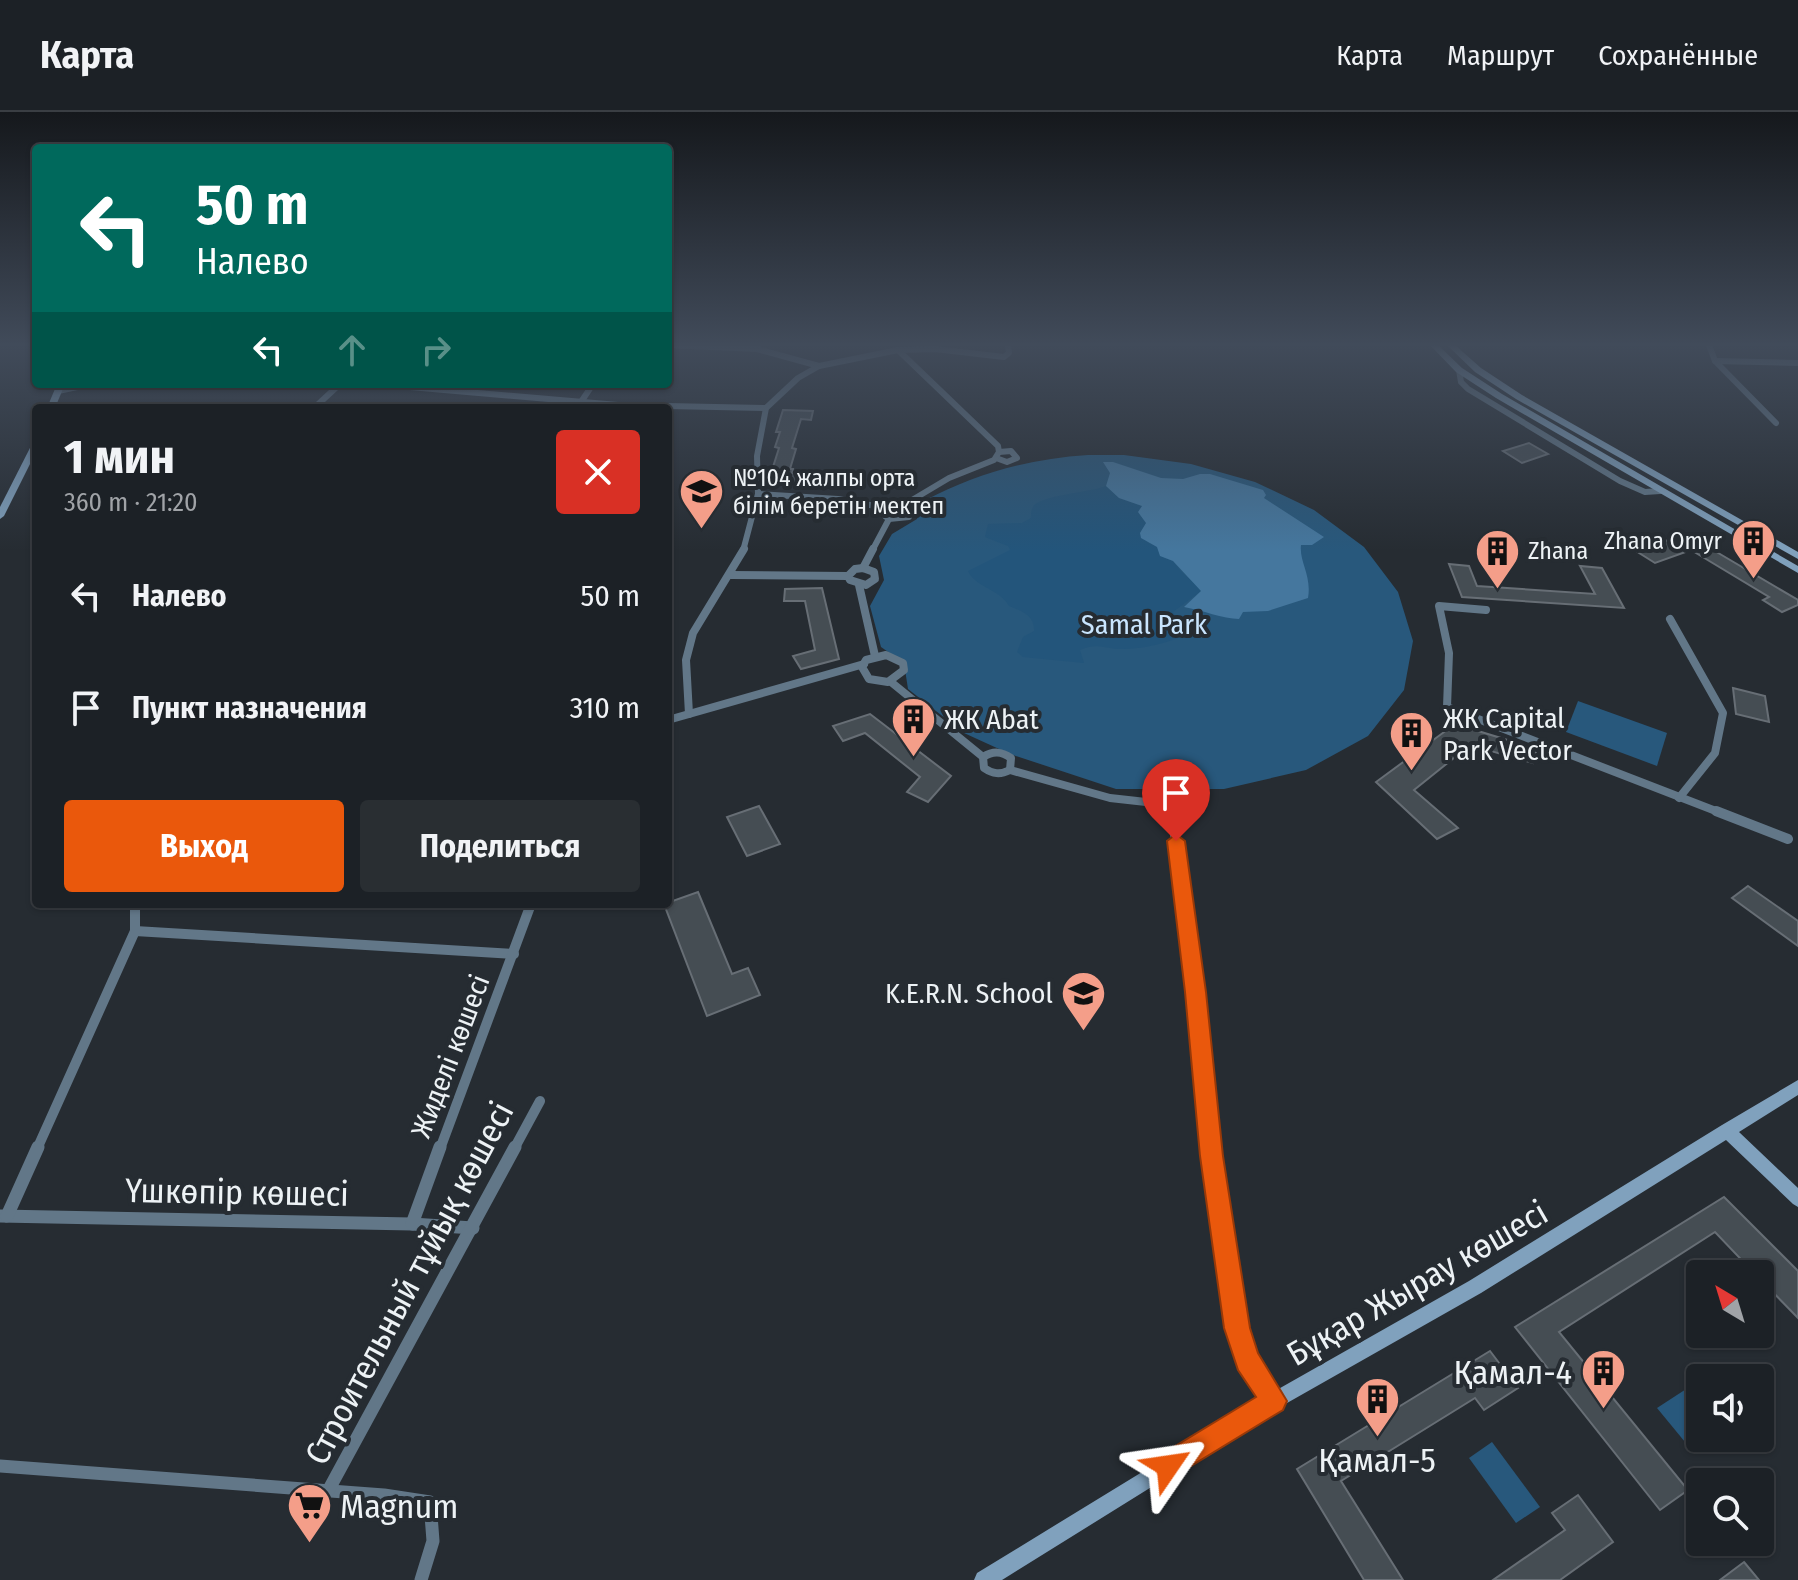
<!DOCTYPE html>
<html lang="ru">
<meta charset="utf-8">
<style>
:root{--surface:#1c2126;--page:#292e32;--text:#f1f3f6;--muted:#a0a3a7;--line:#3a3e43;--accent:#ea580c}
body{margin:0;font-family:"Fira Sans Condensed",sans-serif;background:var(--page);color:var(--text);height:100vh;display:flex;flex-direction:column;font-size:30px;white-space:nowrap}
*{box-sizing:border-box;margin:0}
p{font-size:26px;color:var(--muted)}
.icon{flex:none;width:44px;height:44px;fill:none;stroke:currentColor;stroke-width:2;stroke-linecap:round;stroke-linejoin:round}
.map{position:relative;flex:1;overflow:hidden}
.sheet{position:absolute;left:32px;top:292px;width:640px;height:504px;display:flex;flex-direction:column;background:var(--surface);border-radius:8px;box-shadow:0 2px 6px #0004,0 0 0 2px var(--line)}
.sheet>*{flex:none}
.top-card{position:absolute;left:32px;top:32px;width:640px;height:244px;border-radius:8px;box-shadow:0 2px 6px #0004,0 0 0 2px var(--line);background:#00695c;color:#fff;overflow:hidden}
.needle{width:52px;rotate:322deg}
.controls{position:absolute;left:1686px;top:1148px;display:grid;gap:16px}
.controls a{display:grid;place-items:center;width:88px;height:88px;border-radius:8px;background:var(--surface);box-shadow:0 2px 6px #0004,0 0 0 2px var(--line);font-size:40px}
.pin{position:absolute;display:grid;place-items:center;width:68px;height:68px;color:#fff;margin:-82px -34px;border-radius:50% 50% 50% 0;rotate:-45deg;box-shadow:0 0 8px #0007}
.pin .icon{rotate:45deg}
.me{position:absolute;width:88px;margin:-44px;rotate:58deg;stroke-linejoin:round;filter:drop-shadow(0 0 6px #0008)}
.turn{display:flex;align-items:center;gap:28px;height:168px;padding:0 32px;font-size:36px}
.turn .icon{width:104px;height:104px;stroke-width:2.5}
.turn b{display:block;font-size:56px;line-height:68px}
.lanes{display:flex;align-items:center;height:76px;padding:0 32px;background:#0003;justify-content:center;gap:40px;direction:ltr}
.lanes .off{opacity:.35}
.round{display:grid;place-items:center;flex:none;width:84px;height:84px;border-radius:8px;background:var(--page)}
.overview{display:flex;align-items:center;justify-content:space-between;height:136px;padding:0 32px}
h1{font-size:48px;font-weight:700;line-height:60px}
.button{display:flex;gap:16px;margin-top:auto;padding:16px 32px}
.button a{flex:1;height:92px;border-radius:8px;background:var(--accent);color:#fff;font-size:32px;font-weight:700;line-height:92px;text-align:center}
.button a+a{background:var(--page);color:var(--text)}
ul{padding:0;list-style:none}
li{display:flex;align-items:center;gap:24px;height:112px;padding:0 32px}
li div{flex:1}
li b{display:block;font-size:30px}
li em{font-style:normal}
header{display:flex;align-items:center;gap:48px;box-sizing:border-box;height:112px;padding:0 40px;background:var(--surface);border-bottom:2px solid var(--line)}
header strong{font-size:38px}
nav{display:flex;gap:44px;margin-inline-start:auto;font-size:28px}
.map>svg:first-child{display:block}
.green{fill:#28587c}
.forest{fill:#23557b}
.water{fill:#45779e}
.building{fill:#454d53;stroke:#676e75;stroke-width:2}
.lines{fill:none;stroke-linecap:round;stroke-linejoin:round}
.street-far3{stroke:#627788;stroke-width:6}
.street-far2{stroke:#627788;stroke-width:8}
.street-far1{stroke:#627788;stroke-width:10}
.street{stroke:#627788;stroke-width:13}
.secondary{fill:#80a1bd;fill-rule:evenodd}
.route{fill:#ea580c;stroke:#983908;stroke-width:2}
.labels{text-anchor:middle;stroke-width:8;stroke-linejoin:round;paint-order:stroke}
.far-poi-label{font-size:24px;fill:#edf2f5;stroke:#262c32;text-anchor:start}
.park-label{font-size:28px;fill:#c9e5fe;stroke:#262c32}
.poi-label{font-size:28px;fill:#edf2f5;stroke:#262c32;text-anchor:start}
.street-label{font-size:28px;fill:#edf2f5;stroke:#262c32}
.near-street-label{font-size:34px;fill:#edf2f5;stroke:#262c32}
.near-poi-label{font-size:34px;fill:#edf2f5;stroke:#262c32;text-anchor:end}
</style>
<header>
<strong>Карта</strong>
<nav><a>Карта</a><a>Маршрут</a><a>Сохранённые</a></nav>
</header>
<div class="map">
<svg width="1798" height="1468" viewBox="0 0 1798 1468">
<rect width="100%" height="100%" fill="#262c32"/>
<g class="green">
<path d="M1088,343H1124L1191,352L1255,370L1314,398L1364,435L1398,480L1413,529L1404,578L1368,624L1306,658L1224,677H1116L1010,642L964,621L908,577L904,551L881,535L870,494L884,468L879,444L892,422L917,407L924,389C977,361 1028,347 1088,343Z"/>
<path d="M1578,589L1667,621L1657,654L1566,620Z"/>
<path d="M1700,1268V1319L1685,1330L1657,1296Z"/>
<path d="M1492,1330L1540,1395L1516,1411L1469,1346Z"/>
</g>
<path class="forest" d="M1106,374L1119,386L1142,394L1140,404L1147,410L1140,421L1147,430L1157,435L1160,444L1173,449C1178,459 1193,468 1201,479L1173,500L1182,516V524C1165,532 1138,538 1118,537C1103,536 1096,531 1080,538L1084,551L1023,545L1017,540L1023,525L1034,519C1035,503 1021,499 1009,494C1000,477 976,476 968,459L1010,438L1008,434L985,425L988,412L1022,411L1031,406C1031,402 1031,398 1033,395C1039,383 1090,381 1106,374Z"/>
<path class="water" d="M1103,350H1113L1161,366L1183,367L1200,362H1210L1263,378L1266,383L1264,386L1324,425L1312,433H1301C1299,450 1312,463 1308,486L1268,499L1243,500L1239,507C1223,507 1202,498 1184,495L1201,479L1173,449L1160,444L1157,435L1141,426L1140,421L1146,411L1138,400L1142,394L1119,386L1106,374L1110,361Z"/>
<g class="building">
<path d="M783,298L813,299L811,308L801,307L792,336L796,337L790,357H793L792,361L840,363L838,372L773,369L777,356L773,355L779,336L775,335L780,320H776Z"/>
<path d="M1529,331L1548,342L1522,351L1503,339Z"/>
<path d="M1686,422L1798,488V493L1782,500L1763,488L1769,485L1691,438L1655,451L1636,439Z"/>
<path d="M1449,452L1469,454L1477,474L1595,482L1580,454L1602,456L1624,496L1462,485Z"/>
<path d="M822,476L839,547L801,557L793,544L815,538L805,489H784L785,477Z"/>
<path d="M1733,576L1765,584L1769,610L1736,602Z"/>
<path d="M870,602L951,664L928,690L907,680L920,665L865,621L843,629L833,614Z"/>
<path d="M1455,612L1537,637L1533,651L1470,633L1414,678L1458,716L1437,727L1376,670Z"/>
<path d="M759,694L780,732L747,744L727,705Z"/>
<path d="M1748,774L1798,809V834L1732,786Z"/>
<path d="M698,780L732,862L748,856L760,883L707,904L664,792Z"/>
<path d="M1724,1085L1798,1159V1206L1760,1167V1162H1755L1715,1120L1559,1220L1688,1378L1660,1398L1515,1215Z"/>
<path d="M1490,1239L1518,1276L1484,1298L1475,1286L1341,1369L1403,1468H1364L1297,1357Z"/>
<path d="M1578,1383L1613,1430L1560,1468H1493L1565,1418L1552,1401Z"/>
<path d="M1744,1450L1759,1468H1720Z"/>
</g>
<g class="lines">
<g class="street-far3">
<path d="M668,233L757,237L759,233"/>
<path d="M1709,233L1715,249L1776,311"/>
<path d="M757,237L819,254"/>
<path d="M1715,249L1798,251"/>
<path d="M1459,258L1461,270L1468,277L1620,369L1645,380L1660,379"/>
<path d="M375,272L618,293L766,296"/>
<path d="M58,279L92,272"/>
<path d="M314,296L340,272"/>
<path d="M577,296L593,272"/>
<path d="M996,346L1007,350L1017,346L1011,339L999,340"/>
<path d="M758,382L838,387L886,396"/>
<path d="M889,407L909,405L910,398L902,394"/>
<path d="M743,439L758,382L757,344L766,296L798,266L819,254L898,238"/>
<path d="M872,439L889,407L885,404L886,396L902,394L949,366L994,348L999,340L998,334L898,238L935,237L1004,245L1009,241L1008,233"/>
</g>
<g class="street-far2">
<path d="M863,456L873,437"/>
<path d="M863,456L874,460L875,467L866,473L850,468L848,464L855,457Z"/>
<path d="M731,463L848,464"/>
<path d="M859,473L875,544"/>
<path d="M1486,498L1439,494L1449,541L1447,595L1721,701"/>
<path d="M1670,507L1723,601L1715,641L1679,686"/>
<path d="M886,543L903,551L904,558L888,570L869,567L862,555L866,548Z"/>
<path d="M891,570L983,645L984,656C993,662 1000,663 1010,658L1110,686L1155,691"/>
<path d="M689,602L686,548L693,521L744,437"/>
<path d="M668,608L864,552"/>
<path d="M983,645C993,639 1001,639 1011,646L1010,658"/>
<path d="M1160,701L1155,690L1165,681L1177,682L1187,689L1188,701"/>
</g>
<g class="street-far1">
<path d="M1159,699L1161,703L1179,707L1188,699"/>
<path d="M1716,699L1788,727"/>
<path d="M1173,707L1195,880L1210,1037"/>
<path d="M135,819L514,842"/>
<path d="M37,1037L135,819V792"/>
<path d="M440,1037L531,792"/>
<path d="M514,1037L540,989"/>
</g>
<g class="street">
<path d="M1210,1035L1237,1216L1248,1248L1274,1289"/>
<path d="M0,1104L412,1112L473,1116"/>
<path d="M7,1104L38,1035"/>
<path d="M412,1112L440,1035"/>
<path d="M0,1354L384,1383L430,1390L433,1429L421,1468"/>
<path d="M328,1379L515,1035"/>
</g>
<g class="secondary">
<path d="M1430,233H1438L1462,256L1502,282L1798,454V461L1496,286L1456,260Z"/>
<path d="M1447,233H1455L1481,256L1522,283L1798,440V447L1516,287L1475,260Z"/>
<path d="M57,272H65L55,296H47Z"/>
<path d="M33,330H36V340L4,404L0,407V395Z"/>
<path d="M1798,968V983L1739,1020L1798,1076V1095L1793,1092L1726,1028L1481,1181L1280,1295L1002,1468H974L977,1461L1268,1283L1469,1169L1722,1013Z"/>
</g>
</g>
<linearGradient id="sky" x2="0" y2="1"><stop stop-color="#15181c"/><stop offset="0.53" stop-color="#414b5a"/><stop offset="1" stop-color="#414b5a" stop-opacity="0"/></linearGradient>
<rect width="1798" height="439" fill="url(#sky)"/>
<path class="route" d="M1176,722L1185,729L1206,880L1223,1044L1250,1216L1258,1241L1287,1289L1283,1298L1168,1368L1159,1363L1155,1354L1159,1344L1256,1285L1238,1258L1224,1216L1200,1044L1185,880L1167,729Z"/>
<defs>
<symbol id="school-pin" viewBox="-11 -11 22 30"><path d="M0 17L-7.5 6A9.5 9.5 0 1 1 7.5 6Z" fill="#f49e89" stroke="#262c32"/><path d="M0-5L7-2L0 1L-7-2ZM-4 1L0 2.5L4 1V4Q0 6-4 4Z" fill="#111"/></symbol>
<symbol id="building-pin" viewBox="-11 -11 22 30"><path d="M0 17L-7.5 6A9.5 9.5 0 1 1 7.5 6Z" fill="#f49e89" stroke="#262c32"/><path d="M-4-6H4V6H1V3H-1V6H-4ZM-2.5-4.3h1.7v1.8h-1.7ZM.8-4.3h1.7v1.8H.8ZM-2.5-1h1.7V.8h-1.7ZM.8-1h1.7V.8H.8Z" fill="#111"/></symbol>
<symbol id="supermarket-pin" viewBox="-11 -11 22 30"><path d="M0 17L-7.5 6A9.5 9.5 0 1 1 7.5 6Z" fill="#f49e89" stroke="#262c32"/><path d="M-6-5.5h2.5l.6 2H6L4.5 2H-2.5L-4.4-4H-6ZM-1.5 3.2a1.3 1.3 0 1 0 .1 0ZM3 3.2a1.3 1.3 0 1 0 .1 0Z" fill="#111"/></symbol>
</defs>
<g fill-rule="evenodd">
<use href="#school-pin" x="676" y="354" width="51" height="69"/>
<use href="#building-pin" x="1728" y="404" width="51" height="69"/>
<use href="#building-pin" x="1472" y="414" width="51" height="69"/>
<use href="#building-pin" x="888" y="582" width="51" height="69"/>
<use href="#building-pin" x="1386" y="596" width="51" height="69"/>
<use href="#school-pin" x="1058" y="856" width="51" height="69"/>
<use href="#building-pin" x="1578" y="1234" width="51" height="69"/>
<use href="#building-pin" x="1352" y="1262" width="51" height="69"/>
<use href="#supermarket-pin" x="284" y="1368" width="51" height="69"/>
</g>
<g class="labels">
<g class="far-poi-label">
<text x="733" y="374">№104 жалпы орта<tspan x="733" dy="28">білім беретін мектеп</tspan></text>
<text x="1722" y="437" text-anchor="end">Zhana Omyr</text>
<text x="1528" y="447">Zhana</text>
</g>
<g class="park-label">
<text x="1144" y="522">Samal Park</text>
</g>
<g class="poi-label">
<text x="1443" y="616">ЖК Capital<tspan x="1443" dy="32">Park Vector</tspan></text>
<text x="944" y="617">ЖК Abat</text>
<text x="1053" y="891" text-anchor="end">K.E.R.N. School</text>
</g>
<g class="street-label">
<text transform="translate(450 944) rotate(-69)" y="10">Жиделі көшесі</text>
</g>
<g class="near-street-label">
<text transform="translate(237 1080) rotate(1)" y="12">Үшкөпір көшесі</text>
<text transform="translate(409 1171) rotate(-62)" y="12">Строительный тұйық көшесі</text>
<text transform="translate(1417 1171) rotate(-30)" y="12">Бұқар Жырау көшесі</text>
</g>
<g class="near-poi-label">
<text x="1572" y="1272">Қамал-4</text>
<text x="1377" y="1360" text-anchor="middle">Қамал-5</text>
<text x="340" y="1406" text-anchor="start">Magnum</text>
</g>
</g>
</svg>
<div class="controls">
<a><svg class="needle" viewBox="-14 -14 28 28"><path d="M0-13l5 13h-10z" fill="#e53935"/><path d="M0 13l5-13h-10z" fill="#a0a3a7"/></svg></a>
<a><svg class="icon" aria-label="sound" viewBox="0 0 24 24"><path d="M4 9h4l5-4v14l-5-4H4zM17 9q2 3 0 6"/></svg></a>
<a><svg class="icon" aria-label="search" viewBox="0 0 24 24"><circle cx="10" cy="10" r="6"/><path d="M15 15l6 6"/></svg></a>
</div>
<div class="pin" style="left:1176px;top:729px;background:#d93025"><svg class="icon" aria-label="arrive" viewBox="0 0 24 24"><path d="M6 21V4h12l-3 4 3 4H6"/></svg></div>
<svg class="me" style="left:1168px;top:1354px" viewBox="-20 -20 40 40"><path d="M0-17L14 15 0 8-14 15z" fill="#ea580c" stroke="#fff" stroke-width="4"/></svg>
<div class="top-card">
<div class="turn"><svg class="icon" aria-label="left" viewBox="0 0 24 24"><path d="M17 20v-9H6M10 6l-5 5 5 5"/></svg><div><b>50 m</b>Налево</div></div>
<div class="lanes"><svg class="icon" aria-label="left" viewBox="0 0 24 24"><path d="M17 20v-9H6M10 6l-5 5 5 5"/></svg><svg class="icon off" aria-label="ahead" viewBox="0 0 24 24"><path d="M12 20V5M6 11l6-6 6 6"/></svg><svg class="icon off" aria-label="right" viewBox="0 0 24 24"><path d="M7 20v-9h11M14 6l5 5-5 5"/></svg></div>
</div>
<section class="sheet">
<div class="overview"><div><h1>1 мин</h1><p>360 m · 21:20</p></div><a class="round" style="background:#d93025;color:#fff"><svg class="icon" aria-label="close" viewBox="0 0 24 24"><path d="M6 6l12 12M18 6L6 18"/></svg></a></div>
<ul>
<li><svg class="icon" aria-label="left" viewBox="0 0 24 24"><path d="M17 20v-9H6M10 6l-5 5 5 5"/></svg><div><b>Налево</b></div><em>50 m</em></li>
<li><svg class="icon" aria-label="arrive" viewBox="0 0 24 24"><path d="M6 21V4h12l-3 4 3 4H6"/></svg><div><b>Пункт назначения</b></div><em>310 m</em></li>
</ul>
<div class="button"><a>Выход</a><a>Поделиться</a></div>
</section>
</div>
